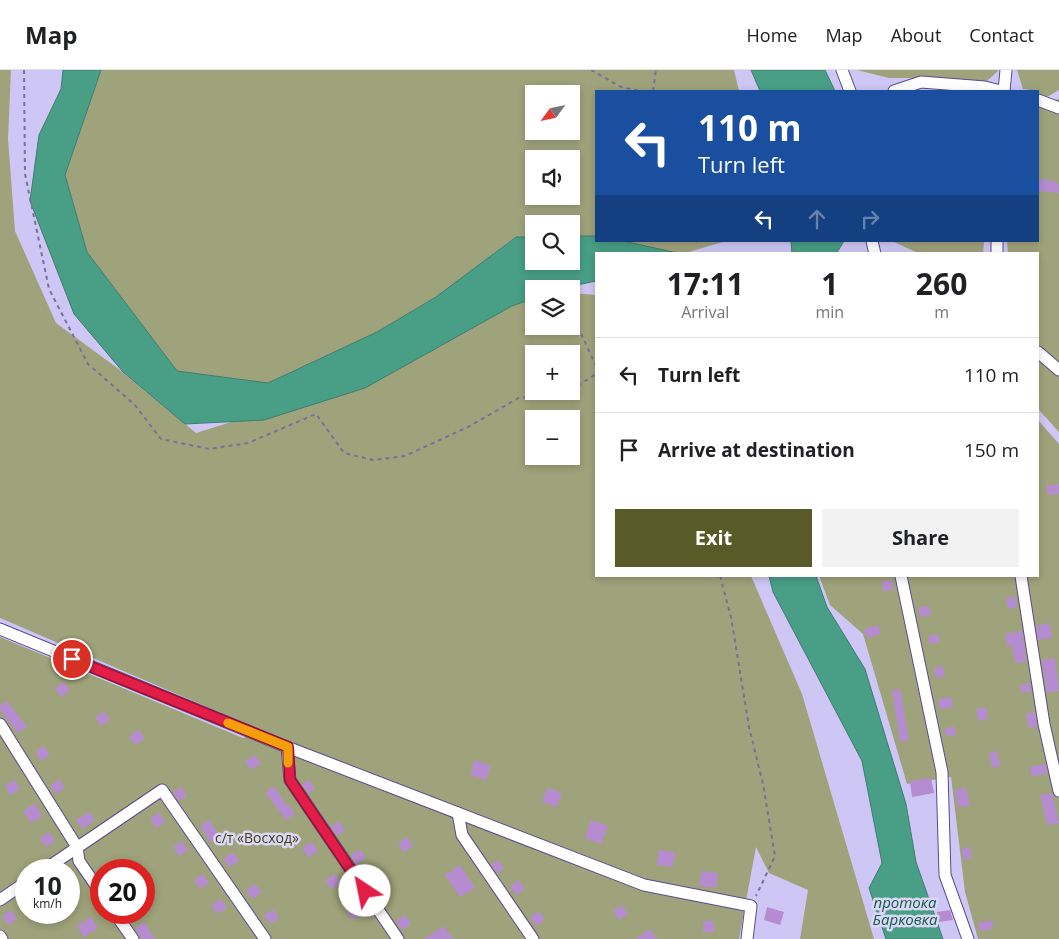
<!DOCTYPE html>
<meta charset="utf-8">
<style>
:root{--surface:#fff;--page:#f2f2f2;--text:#202124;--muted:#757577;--line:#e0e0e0;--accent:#585b28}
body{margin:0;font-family:"Open Sans",sans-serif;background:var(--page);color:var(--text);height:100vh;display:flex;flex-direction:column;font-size:19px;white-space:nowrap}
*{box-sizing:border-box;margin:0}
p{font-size:16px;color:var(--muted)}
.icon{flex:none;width:28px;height:28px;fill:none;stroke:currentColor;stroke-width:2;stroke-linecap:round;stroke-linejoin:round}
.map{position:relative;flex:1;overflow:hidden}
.details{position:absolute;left:595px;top:182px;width:444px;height:325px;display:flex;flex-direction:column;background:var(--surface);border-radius:0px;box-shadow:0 2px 8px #0003}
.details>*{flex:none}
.banner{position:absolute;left:595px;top:20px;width:444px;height:152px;border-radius:0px;box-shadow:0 2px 8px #0003;background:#1a4fa0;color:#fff;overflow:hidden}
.needle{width:32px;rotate:237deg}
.buttons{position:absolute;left:525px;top:15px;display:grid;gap:10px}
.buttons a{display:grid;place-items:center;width:55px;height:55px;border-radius:0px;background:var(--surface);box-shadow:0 2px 8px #0003;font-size:25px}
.speed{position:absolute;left:15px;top:789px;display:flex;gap:10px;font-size:25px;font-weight:700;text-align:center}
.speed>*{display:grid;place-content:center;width:65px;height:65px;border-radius:50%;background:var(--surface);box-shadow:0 2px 8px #0003;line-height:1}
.speed small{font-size:12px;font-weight:400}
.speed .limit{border:8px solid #d22;background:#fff;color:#111}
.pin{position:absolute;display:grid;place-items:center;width:42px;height:42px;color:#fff;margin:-21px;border:2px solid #fff;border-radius:50%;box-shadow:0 1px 5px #0007}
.me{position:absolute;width:55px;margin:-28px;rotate:326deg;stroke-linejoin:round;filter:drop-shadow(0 0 4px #0008)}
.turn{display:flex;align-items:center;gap:18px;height:105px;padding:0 20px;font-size:22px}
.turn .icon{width:65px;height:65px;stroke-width:2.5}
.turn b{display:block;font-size:35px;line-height:42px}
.lanes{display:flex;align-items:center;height:48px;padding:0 20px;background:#0003;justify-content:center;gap:25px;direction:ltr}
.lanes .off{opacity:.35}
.eta{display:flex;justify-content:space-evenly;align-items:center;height:85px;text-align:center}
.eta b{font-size:30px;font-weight:700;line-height:35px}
.primary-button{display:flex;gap:10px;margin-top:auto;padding:10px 20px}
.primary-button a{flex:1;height:58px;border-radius:0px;background:var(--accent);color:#fff;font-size:20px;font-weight:700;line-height:58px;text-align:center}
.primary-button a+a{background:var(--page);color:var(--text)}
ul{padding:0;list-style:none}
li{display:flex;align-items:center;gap:15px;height:75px;padding:0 20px;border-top:1px solid var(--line)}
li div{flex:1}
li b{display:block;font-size:19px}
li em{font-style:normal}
header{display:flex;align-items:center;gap:30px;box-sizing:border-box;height:70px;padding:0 25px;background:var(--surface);border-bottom:1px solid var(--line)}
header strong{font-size:24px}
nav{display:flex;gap:28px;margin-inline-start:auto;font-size:18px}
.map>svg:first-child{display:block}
.green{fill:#9fa37b;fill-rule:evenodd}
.water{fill:#489f86;stroke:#407b72}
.building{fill:#b68cd0}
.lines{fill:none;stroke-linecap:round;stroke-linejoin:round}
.minor-casing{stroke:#5a4b8e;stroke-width:13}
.path{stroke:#787197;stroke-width:2;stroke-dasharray:4 4;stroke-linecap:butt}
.minor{stroke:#fff;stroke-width:11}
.route-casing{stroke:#92132f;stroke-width:12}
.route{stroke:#e11d48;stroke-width:9}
.slow{stroke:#f59e0b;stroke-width:9}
.labels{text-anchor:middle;stroke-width:5;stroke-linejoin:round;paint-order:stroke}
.park-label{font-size:14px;fill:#41430d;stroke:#dbd7f6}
.water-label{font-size:15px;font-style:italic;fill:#155b49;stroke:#dbd7f6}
</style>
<header>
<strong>Map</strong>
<nav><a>Home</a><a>Map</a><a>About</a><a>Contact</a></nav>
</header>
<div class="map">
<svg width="1059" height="869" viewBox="0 0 1059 869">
<rect width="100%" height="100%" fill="#cec7f5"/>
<g class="green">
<path d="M0,0H11L8,69L15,161L56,253L116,297L196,363L305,329L534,220V256H571V223L596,225V506H751L802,624L874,869H800L808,820L769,803L756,777L739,869H0V567L243,668L263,661L0,548ZM534,284H571V321H534ZM534,349H571V386H534ZM26,800H69V842H26ZM101,800H144V842H101Z"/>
<path d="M101,0H734L739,21H596V166H571V154H534V167H515L441,224L377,262L268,313L177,301L87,182L65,105ZM534,24H571V61H534ZM534,89H571V126H534Z"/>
<path d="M857,0H999L986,12L933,8H889Z"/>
<path d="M1017,0H1059V20L1045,28L1038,25V21L1023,19Z"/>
<path d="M1059,29V362L1038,339V184H1008L1007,171H1038V35Z"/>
<path d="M623,171H726L682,184Z"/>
<path d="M892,171H984L983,184H920Z"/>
<path d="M1038,350L1059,374V869H978L965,822L951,707L907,714L863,564L830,535L819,506H1038Z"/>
</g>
<g class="water">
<path d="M63,0H101L65,105L87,182L177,301L268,313L377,262L436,227L516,167H534V191H571V166H596V171H623L682,184H596V211L558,219H534V228L512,236L365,318L264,350L185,354L123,302L74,244L30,131L39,65L61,19Z"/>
<path d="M751,0H825L835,21H760Z"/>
<path d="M791,171H844L836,184H792Z"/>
<path d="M769,506H816L827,537L865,599L906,734L916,792L943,869H886L869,818L882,793L862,691L773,522Z"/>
</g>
<g class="building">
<path d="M1038,109L1051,110L1059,114V123L1038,121Z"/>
<path d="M1059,414V424L1048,425L1046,416Z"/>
<path d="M892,510L893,520L883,521L882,511Z"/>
<path d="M1015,526L1017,537L1008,539L1006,528Z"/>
<path d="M929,536L931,545L920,547L918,537Z"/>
<path d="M1050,553L1052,568L1038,570L1036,556Z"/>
<path d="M878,555L881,564L867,568L864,559Z"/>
<path d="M1022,561L1026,592L1015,593L1012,576L1007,577L1005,564Z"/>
<path d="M938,564L940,572L929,574L928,566Z"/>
<path d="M1055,588L1059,621L1047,623L1042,590Z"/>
<path d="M943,596L945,606L936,608L934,598Z"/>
<path d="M64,612L70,621L61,627L55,618Z"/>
<path d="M1030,613L1031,621L1021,623L1020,615Z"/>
<path d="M900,619L909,670L900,672L892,620Z"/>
<path d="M951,627L953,637L940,639L938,629Z"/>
<path d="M7,631L27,657L18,663L0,640V635Z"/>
<path d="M986,637L988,649L978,651L976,639Z"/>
<path d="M104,641L110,650L101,656L95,647Z"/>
<path d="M1035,642L1037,657L1029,658L1026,644Z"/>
<path d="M954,656L956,665L946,666L945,658Z"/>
<path d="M139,660L145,669L135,675L129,666Z"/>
<path d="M44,676L50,685L41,691L35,682Z"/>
<path d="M997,681L1000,696L992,698L989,682Z"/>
<path d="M255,685L261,694L251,700L245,691Z"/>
<path d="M475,690L491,696L486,710L470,705Z"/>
<path d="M1045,694L1047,704L1031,706L1030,697Z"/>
<path d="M931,708L934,723L912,727L910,711Z"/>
<path d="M59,709L65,718L56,724L50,716Z"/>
<path d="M14,710L20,719L10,725L5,716Z"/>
<path d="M309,710L315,719L308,723L302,714Z"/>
<path d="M274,716L287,736L289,735L295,744L286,750L265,722Z"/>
<path d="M181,717L187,726L179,731L173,722Z"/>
<path d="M547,718L562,723L557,737L542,732Z"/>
<path d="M966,718L970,735L958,737L955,720Z"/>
<path d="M1052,723L1059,753L1047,755L1040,725Z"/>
<path d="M35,733L42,746L31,753L23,741Z"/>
<path d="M89,742L95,750L82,759L76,750Z"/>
<path d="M159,742L165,752L156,758L150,749Z"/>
<path d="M209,750L221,767L211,773L200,756Z"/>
<path d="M591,750L608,756L601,774L585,768Z"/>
<path d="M339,751L345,760L337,766L331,757Z"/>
<path d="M49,762L55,771L46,777L40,768Z"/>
<path d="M407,767L413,776L404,782L398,773Z"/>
<path d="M182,771L188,780L179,786L173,777Z"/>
<path d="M312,772L318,781L308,787L302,778Z"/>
<path d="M970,777L972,788L963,790L962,778Z"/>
<path d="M360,779L366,788L356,794L351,785Z"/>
<path d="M659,780L675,782L673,797L657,795Z"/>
<path d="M233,782L239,791L229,797L223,789Z"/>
<path d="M498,790L504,799L497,803L491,794Z"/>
<path d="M460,795L475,818L460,827L445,805Z"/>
<path d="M702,801L718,803L716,818L699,816Z"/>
<path d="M203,804L209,813L200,819L194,810Z"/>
<path d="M335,804L340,813L331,819L325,810Z"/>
<path d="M519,810L525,819L516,825L510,816Z"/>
<path d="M256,814L261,823L252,829L246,820Z"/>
<path d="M384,814L390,823L380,829L374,820Z"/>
<path d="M221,829L227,838L217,844L211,835Z"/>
<path d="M355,835L361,844L352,850L346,841Z"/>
<path d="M622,835L628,844L619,850L613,841Z"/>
<path d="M767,837L784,842L780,855L764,850Z"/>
<path d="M273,839L279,848L270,854L264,845Z"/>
<path d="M11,840L17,849L8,855L2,846Z"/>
<path d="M950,840L953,850L939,852L937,842Z"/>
<path d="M539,841L545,850L536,856L530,847Z"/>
<path d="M405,845L411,854L402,860L396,851Z"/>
<path d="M91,847L98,858L84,867L77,856Z"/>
<path d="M992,850L993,859L980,861L978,853Z"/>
<rect x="703" y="851" width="11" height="11"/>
<path d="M144,852L155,869H142L139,865L135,858Z"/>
<path d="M444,856L453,869H424Z"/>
<path d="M650,859L657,869H635Z"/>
</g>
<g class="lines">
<defs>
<g id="minor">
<path d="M842,0L850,21"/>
<path d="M894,21L921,12L985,17L1001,21"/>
<path d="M1004,21L1006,0"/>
<path d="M1038,30L1059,38"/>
<path d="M872,171L875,184"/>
<path d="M997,184V171"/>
<path d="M1038,282L1059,300"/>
<path d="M901,506L942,702L945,805L968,869"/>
<path d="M1021,506L1044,654L1059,721"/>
<path d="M0,559L287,677L644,815L751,836L747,869"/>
<path d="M0,654L77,777L79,791L101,823"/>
<path d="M287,677L290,710L398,869"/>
<path d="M458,743L462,765L533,869"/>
<path d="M44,800L162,720L265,869"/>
<path d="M0,830L26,812"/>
<path d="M114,842L133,869"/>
<path d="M0,866L2,869"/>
</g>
</defs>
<use href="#minor" class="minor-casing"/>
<g class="path">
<path d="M24,0L25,104L49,219L88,294L135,335L161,369L209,379L248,373L316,344L344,383L373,390L405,386L470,356L520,327L557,329L570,321"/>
<path d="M591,0L621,17L640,21"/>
<path d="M653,21L656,0"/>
<path d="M696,171L697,172"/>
<path d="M557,213L560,219"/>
<path d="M571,242L596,296"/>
<path d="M571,320L596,304"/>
<path d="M720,506L731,547L749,657L763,714L775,786L756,826"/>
</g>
<use href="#minor" class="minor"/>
</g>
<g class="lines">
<defs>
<path id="route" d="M72,589L288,677L290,710L365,821"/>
</defs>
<use href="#route" class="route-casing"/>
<use href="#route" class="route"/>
<path class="slow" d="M228,653L288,677V693"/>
</g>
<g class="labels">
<g class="park-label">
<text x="257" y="773">с/т «Восход»</text>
</g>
<g class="water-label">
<text x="905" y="838">протока<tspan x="905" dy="17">Барковка</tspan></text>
</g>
</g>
</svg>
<div class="buttons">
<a><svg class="needle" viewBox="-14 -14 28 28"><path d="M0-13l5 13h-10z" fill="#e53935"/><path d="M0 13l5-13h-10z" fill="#757577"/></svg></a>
<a><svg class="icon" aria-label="sound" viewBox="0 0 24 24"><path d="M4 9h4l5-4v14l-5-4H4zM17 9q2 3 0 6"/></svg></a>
<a><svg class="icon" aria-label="search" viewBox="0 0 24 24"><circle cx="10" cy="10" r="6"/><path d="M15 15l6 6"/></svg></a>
<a><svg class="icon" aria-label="layers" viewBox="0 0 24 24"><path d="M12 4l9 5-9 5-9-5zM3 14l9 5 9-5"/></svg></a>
<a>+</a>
<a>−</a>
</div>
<div class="speed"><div>10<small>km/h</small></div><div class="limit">20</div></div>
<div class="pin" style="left:72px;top:589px;background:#d93025"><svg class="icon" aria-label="arrive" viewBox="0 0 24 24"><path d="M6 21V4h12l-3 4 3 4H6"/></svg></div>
<svg class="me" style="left:365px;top:821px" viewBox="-20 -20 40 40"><circle r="19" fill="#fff"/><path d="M0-13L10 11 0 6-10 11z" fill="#e11d48"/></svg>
<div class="banner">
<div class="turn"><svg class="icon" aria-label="left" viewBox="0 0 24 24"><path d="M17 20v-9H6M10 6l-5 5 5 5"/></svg><div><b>110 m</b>Turn left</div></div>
<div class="lanes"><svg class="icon" aria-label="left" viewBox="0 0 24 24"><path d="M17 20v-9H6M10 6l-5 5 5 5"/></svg><svg class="icon off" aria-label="ahead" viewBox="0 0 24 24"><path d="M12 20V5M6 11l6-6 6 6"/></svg><svg class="icon off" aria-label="right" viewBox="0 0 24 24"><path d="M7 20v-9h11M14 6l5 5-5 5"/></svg></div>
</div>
<section class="details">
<div class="eta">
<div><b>17:11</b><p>Arrival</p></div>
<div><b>1</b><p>min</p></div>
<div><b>260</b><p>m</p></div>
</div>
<ul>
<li><svg class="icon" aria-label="left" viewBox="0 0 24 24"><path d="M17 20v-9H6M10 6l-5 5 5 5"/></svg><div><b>Turn left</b></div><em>110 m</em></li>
<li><svg class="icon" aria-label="arrive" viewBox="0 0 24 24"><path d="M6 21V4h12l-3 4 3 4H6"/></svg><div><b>Arrive at destination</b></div><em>150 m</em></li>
</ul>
<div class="primary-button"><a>Exit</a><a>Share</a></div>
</section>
</div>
